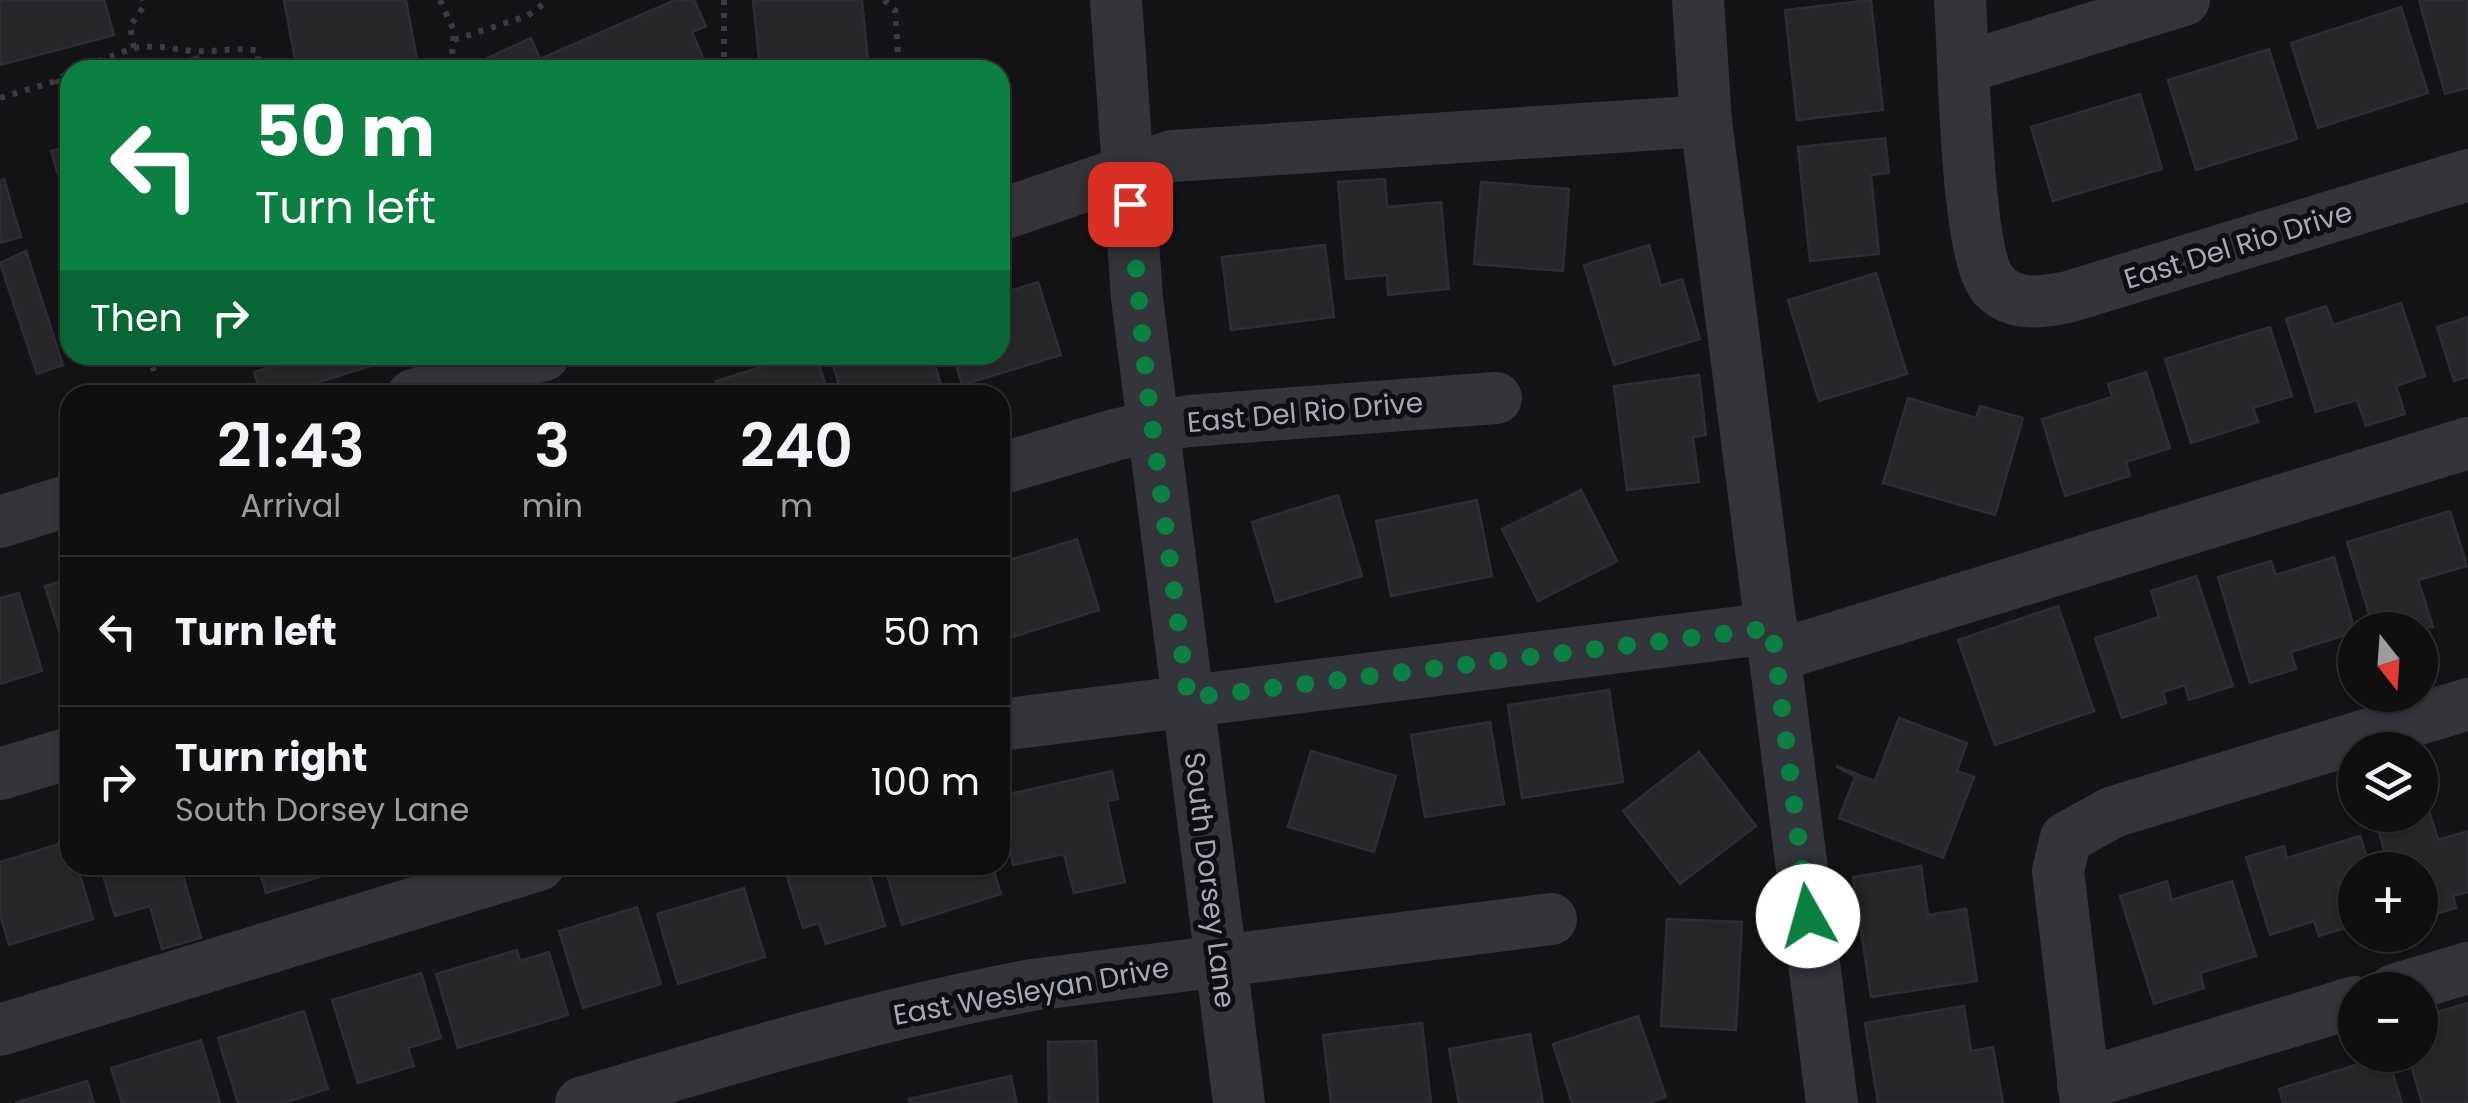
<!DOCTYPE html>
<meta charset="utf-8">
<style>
:root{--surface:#0f0f10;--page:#1d1d1e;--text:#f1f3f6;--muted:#9b9c9f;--line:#2f2f30}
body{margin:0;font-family:Poppins,sans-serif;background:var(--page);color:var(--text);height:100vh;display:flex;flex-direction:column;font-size:38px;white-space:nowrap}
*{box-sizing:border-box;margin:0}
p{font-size:32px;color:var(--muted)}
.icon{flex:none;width:55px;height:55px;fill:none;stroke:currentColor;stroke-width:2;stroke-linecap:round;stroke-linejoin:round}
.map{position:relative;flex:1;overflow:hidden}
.side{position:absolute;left:60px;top:385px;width:950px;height:490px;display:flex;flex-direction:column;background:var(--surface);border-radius:30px;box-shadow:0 2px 8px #0004,0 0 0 2px var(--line)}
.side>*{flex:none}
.top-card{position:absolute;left:60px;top:60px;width:950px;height:305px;border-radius:30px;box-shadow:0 2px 8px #0004,0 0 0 2px var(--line);background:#0b8043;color:#fff;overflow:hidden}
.needle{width:65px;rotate:163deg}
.fabs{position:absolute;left:2338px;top:612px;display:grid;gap:20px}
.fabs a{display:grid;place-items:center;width:100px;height:100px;border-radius:50%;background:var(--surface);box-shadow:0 2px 8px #0004,0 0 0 2px var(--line);font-size:50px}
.pin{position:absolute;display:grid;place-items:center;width:85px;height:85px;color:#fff;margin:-42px;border-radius:20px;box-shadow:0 5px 15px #0006}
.me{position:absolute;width:110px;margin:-55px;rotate:353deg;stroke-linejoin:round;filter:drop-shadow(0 0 8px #0008)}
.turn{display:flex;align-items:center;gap:35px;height:210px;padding:0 30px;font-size:45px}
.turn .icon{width:130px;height:130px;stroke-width:2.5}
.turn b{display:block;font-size:70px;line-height:85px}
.then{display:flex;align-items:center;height:95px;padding:0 30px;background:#0003;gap:20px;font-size:38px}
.eta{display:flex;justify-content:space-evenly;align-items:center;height:170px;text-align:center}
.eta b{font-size:60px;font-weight:600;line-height:70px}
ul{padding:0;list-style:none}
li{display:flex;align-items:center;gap:30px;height:150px;padding:0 30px;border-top:2px solid var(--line)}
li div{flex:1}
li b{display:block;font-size:38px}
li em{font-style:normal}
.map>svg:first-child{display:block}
.building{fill:#27272a;stroke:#2e2e32;stroke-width:2.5}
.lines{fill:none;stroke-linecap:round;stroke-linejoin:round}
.path{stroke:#3a3c42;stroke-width:6;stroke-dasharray:5 8;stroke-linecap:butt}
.minor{stroke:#34353b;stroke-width:52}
.route{stroke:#0b8043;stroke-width:18;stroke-dasharray:0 32.4}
.labels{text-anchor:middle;stroke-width:10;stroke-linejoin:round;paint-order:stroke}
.street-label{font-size:28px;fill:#a4a9b7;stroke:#0f0f11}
</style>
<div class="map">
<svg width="2468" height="1103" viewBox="0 0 2468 1103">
<rect width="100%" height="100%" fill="#141416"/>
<g class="building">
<path d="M0,0H104L114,35L0,65Z"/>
<path d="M284,0H406L419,70H297Z"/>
<path d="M675,0H694L706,26L692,32L708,70H471L470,66L531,38L540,59Z"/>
<path d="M753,0H862L869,70H760Z"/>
<path d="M1871,0L1883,110L1797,120L1785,10Z"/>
<path d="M2419,0H2468V88L2445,94Z"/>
<path d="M2401,7L2428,93L2318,128L2291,43Z"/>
<path d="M2269,49L2297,139L2196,170L2168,80Z"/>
<path d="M198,56L202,70H158Z"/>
<path d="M2140,94L2162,169L2053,201L2031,127Z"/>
<path d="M1885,138L1889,173L1871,175L1879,254L1810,261L1798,147Z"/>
<path d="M70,145V207L68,208L51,151Z"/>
<path d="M4,179L21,237L0,243V181Z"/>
<path d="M1385,179L1387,207L1441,202L1449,289L1388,295L1387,275L1346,279L1338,182Z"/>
<path d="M1481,182L1569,189L1563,271L1474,264Z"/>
<path d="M1325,245L1334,317L1231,330L1222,257Z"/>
<path d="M1649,245L1661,286L1682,279L1700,339L1614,365L1584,265Z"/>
<path d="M26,251L63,365L37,374L0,263Z"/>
<path d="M1876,273L1907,374L1819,401L1788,300Z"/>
<path d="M1038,282L1061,355L962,385L953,355H1000V294Z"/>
<path d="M2401,303L2425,376L2396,386L2405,414L2366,426L2357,400L2316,412L2286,319L2326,306L2333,325Z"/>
<path d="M2468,317V377L2454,381L2437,327Z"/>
<path d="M2270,327L2292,396L2253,408L2258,422L2191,443L2165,359Z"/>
<path d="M310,355H405L278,395H261L254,372Z"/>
<path d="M800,355H816L829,395H721L716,381Z"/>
<path d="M839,355H932L944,395H842L831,358Z"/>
<path d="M2146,372L2170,448L2126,462L2130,476L2065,496L2042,419L2112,397L2108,384Z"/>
<path d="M1699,375L1706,435L1693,437L1699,482L1627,490L1614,386Z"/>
<path d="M1908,398L1976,418L1980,406L2023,418L1995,515L1883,483Z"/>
<path d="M1581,490L1617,561L1538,601L1502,529Z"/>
<path d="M1338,495L1362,576L1276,602L1252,522Z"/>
<path d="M1477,500L1492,576L1391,596L1376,521Z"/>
<path d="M2450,511L2467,566L2418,580L2433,627L2374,630L2347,542Z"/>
<path d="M1077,539L1099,610L1000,641V563Z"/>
<path d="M2334,557L2355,632L2291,652L2296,669L2250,683L2218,577L2271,561L2276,575Z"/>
<path d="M2196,576L2233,686L2189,700L2185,685L2163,692L2166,703L2122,718L2095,638L2159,617L2151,591Z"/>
<path d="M70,578V656L67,657L45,586Z"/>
<path d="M19,593L42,671L0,684V598Z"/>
<path d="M2058,606L2094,711L1995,745L1958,640Z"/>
<path d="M1609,690L1623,782L1522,798L1508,705Z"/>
<path d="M1899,718L1967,743L1957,771L1974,777L1943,858L1839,818L1855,777L1836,766L1875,781Z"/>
<path d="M1490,722L1504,804L1425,817L1411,735Z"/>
<path d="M1311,751L1396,776L1374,852L1288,827Z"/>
<path d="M1699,752L1756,826L1680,884L1623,811Z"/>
<path d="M1112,771L1118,799L1107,801L1125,882L1074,893L1064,854L1013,865L1000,796Z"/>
<path d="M2428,807L2438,840L2468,831V892L2453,896L2456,908L2420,918V870H2390L2376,822L2420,815V809Z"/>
<path d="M2360,836L2371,870H2355V925L2319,936L2314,921L2270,935L2246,857L2284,846L2287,858Z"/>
<path d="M69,841L70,865H77L93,919L9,945L0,914V862Z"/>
<path d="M100,865H180L201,938L162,949L150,906L115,916Z"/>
<path d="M258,865H317L320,877L266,893Z"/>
<path d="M867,865L885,926L826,944L819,923L803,928L784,867Z"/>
<path d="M884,865H992L1001,894L902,925Z"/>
<path d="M1921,866L1928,915L1966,909L1977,981L1871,997L1853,877Z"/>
<path d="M2167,881L2172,900L2232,881L2256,956L2200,973L2204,988L2154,1004L2120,896Z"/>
<path d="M744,888L765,957L678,984L657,914Z"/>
<path d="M637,907L661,984L583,1008L559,931Z"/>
<path d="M1667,919L1742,922L1736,1030L1661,1026Z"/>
<path d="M517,950L520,961L549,952L568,1015L458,1048L436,974Z"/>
<path d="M421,973L441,1038L408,1048L414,1066L358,1083L332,1000Z"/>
<path d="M2468,1003V1103H2422L2408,1055H2420V1017Z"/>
<path d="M1964,1006L1971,1051L1993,1047L2003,1103H1878L1865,1023Z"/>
<path d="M304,1011L328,1089L284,1103H238L218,1038Z"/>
<path d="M1638,1016L1666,1097L1647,1103H1572L1553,1044Z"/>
<path d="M1422,1023L1431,1103H1331L1323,1035Z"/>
<path d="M1530,1034L1543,1103H1459L1449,1049Z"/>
<path d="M201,1040L220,1103H122L111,1068Z"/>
<path d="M1096,1041L1098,1103H1049L1048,1042Z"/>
<path d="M2387,1055L2402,1103H2283L2279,1089Z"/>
<path d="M1011,1076L1017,1103H910L909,1099Z"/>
<path d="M87,1081L94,1103H15Z"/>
</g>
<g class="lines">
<g class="path">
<path d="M440,0L454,31L451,70"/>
<path d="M724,0V70"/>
<path d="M884,0L895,10L899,70"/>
<path d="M454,40L527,16L549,0"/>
<path d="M134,48C156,45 170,48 191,51C214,53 236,46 258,51V70"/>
<path d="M73,70L134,48L130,26L144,6L142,0"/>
<path d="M57,79L70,114"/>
<path d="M0,98L53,82L70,72"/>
<path d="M149,355L154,371"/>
</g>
<g class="minor">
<path d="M1116,0L1137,298L1239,1103"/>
<path d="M1698,0L1706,121L1832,1103"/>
<path d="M1960,0C1964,53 1965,257 1995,287C2015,307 2043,302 2068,297L2468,175"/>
<path d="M1966,67L2184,0"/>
<path d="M1000,215L1172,156L1706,121"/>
<path d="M413,395L544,355"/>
<path d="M1000,469L1118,434L1189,421L1496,398"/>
<path d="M0,522L70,500"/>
<path d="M1775,656L2468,443"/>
<path d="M1000,725L1772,628"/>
<path d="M0,774L70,753"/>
<path d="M2394,990L2468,968"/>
<path d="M0,1030L539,865"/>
<path d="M2083,1084L2355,1002"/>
<path d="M581,1103C730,1058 878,1014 1032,985L1551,919"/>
<path d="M2086,1103L2058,871L2066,838L2113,812L2468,704"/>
</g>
</g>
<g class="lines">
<path class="route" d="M1130,204L1147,386L1188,698L1772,628L1808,916"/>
</g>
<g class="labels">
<g class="street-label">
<text transform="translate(2238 245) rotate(-17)" y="10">East Del Rio Drive</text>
<text transform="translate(1305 412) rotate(-5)" y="10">East Del Rio Drive</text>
<text transform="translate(1210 880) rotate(83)" y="10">South Dorsey Lane</text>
<text transform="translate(1031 991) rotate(-10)" y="10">East Wesleyan Drive</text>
</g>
</g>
</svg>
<div class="fabs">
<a><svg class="needle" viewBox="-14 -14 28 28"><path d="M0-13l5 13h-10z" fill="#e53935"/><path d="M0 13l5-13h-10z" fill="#9b9c9f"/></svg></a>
<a><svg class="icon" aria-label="layers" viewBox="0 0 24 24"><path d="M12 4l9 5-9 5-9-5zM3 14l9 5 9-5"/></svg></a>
<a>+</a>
<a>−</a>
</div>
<div class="pin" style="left:1130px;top:204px;background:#d93025"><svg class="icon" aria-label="arrive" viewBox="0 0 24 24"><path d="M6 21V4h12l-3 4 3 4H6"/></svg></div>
<svg class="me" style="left:1808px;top:916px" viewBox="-20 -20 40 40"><circle r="19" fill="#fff"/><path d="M0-13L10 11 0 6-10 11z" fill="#0b8043"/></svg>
<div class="top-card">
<div class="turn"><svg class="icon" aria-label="left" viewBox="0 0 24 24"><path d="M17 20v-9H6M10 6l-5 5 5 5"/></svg><div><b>50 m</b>Turn left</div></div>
<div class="then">Then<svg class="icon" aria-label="right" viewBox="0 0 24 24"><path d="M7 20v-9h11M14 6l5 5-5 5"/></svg></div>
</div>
<section class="side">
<div class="eta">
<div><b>21:43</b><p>Arrival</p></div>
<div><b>3</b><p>min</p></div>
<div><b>240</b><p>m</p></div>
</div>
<ul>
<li><svg class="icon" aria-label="left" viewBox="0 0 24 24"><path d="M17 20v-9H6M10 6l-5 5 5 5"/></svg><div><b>Turn left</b></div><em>50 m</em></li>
<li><svg class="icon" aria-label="right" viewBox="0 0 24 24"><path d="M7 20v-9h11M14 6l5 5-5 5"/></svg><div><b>Turn right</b><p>South Dorsey Lane</p></div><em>100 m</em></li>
</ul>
</section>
</div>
